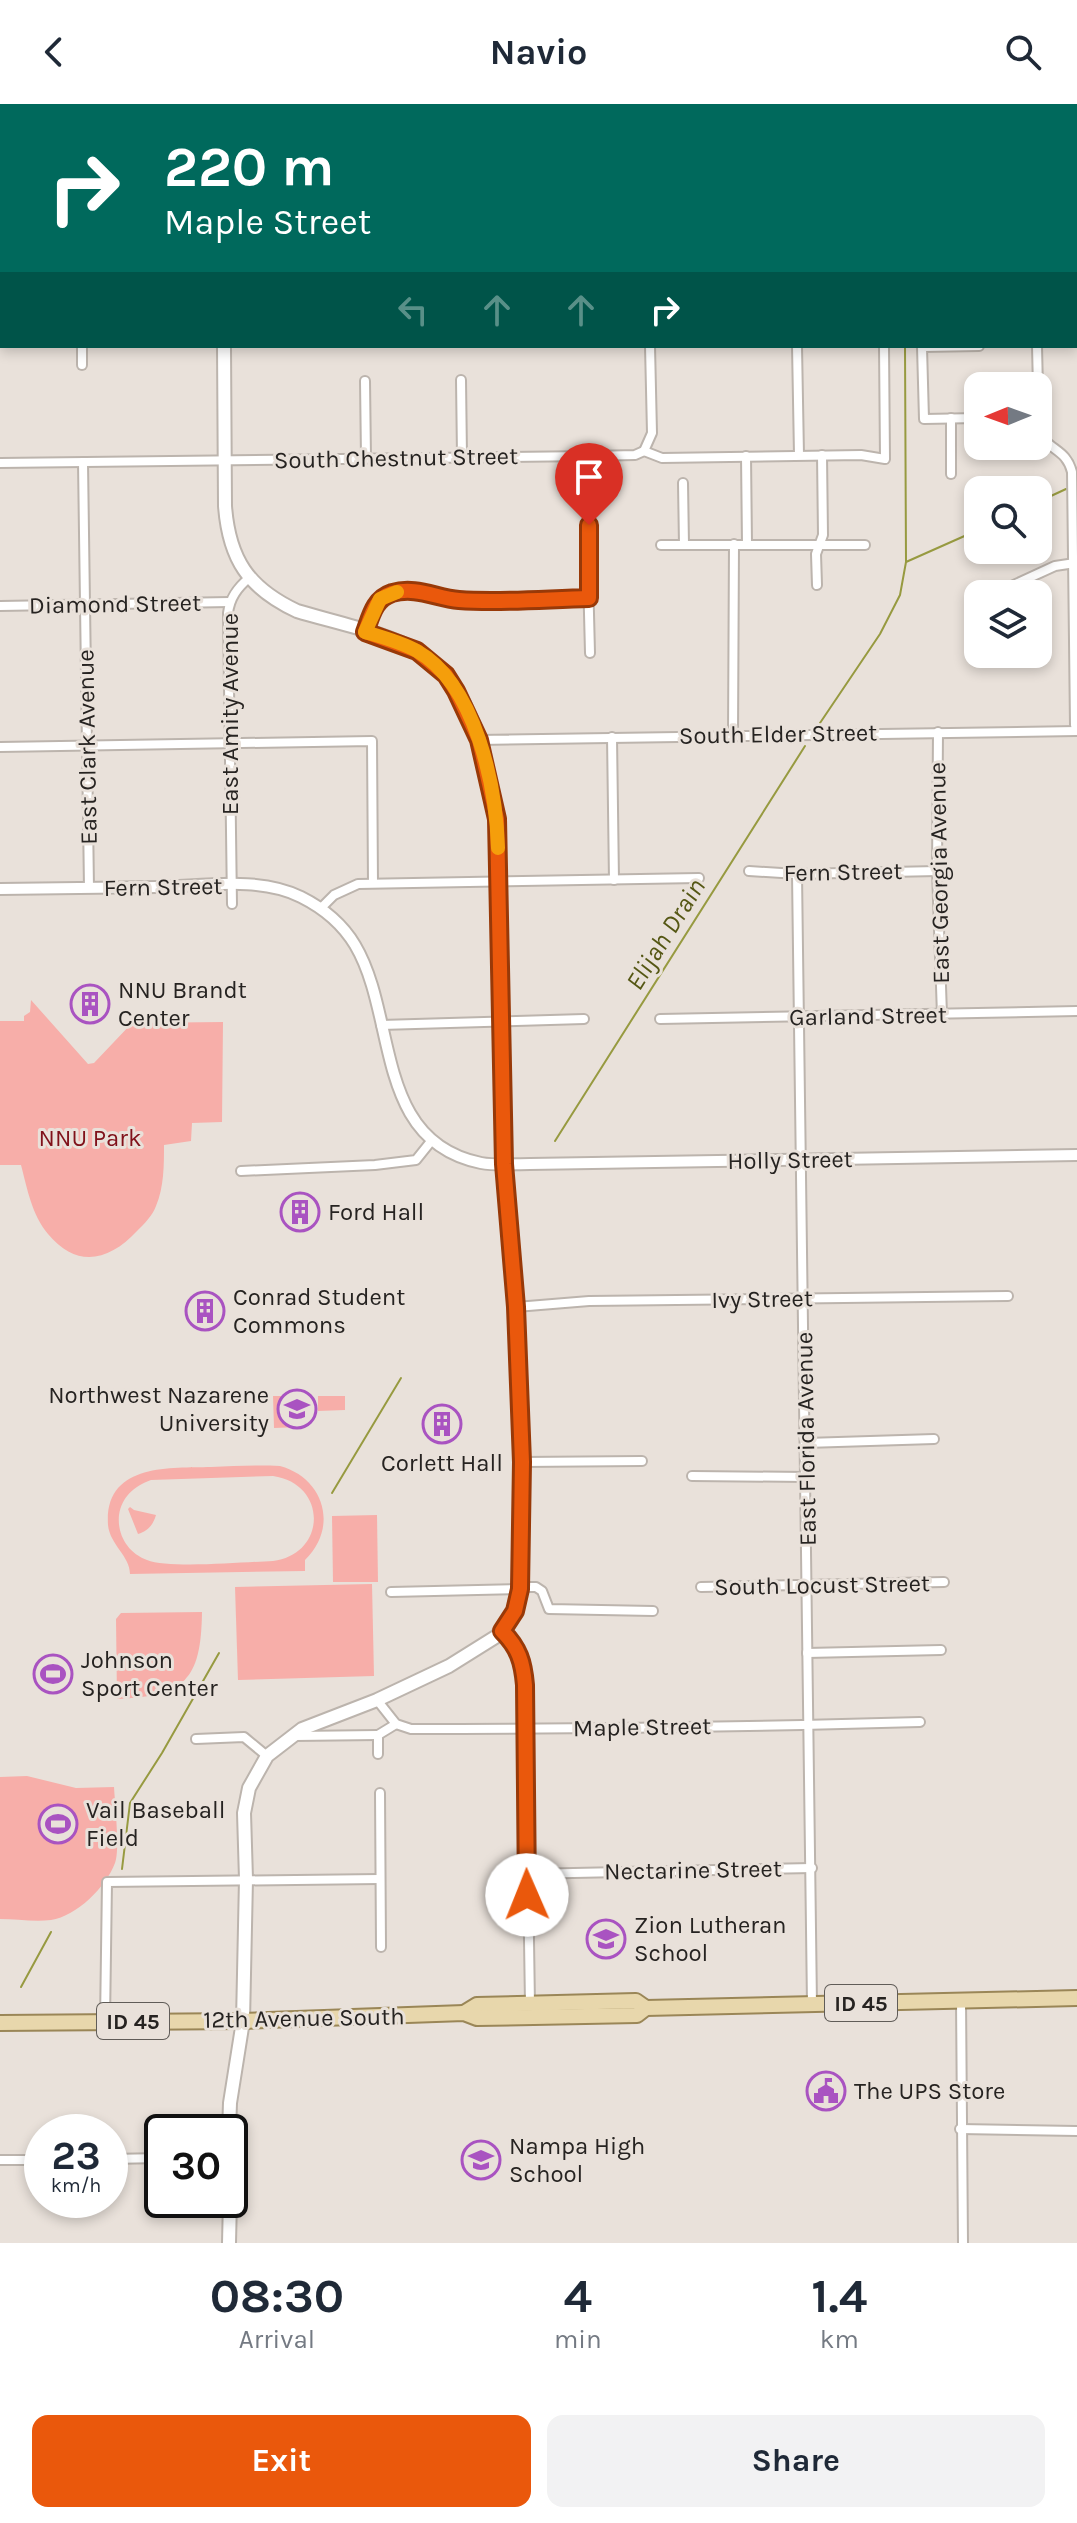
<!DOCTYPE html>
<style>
:root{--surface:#fff;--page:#f2f2f3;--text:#1f2937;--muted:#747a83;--accent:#ea580c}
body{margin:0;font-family:Karla,sans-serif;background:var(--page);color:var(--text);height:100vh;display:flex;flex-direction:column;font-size:30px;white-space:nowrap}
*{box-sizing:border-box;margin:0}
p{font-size:26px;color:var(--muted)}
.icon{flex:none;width:44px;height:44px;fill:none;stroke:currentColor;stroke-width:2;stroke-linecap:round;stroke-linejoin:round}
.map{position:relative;height:2139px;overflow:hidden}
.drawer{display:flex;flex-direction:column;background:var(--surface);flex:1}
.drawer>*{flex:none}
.banner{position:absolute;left:0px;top:0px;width:1078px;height:244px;box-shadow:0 4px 12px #0003;background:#00695c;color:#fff;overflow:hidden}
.needle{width:52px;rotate:269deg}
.controls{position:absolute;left:964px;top:268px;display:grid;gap:16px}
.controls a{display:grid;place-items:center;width:88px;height:88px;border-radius:16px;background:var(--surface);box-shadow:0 4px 12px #0003;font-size:40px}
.speed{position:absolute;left:24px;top:2010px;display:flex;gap:16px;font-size:40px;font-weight:700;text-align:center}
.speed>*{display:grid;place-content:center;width:104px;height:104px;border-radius:50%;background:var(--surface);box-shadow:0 4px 12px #0003;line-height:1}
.speed small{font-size:20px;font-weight:400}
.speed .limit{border:4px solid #111;border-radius:12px;background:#fff;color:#111}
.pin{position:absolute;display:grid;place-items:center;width:68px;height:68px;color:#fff;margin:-82px -34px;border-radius:50% 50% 50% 0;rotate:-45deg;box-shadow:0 0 8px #0007}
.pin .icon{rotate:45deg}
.me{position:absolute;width:88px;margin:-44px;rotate:359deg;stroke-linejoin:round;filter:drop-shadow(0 0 6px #0008)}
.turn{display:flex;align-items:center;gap:28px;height:168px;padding:0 32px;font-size:36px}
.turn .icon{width:104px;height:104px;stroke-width:2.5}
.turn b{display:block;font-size:56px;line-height:68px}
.lanes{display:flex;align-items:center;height:76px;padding:0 32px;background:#0003;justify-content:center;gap:40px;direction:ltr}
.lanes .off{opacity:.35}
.eta{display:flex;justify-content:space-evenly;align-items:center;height:136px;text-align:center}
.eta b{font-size:48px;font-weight:700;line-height:56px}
.button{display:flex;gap:16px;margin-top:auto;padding:16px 32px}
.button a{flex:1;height:92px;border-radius:16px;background:var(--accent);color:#fff;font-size:32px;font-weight:700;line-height:92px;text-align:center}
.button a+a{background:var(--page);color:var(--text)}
header{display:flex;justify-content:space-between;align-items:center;height:104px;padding:0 32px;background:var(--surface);font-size:36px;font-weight:700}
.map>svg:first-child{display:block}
.green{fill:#f7aea9;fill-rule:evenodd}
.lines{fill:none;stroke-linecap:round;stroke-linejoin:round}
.stream{stroke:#979a40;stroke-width:2}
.minor-casing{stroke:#bcb4ad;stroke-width:12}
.tertiary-casing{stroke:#bcb4ad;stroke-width:14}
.secondary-casing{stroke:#bcb4ad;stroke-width:16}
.primary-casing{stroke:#9a8657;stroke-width:18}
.minor{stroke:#fff;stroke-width:8}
.tertiary{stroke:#fff;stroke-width:10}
.secondary{stroke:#fff;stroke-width:12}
.primary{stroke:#e8d7ac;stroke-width:14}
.route-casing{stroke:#983908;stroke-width:20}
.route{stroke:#ea580c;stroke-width:14}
.slow{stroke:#f59e0b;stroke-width:14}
.labels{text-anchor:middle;stroke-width:6;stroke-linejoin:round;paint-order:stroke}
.shield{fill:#e9e1da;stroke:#605c58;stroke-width:2}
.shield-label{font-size:22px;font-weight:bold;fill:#262321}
.street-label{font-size:24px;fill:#262321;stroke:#e9e1da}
.poi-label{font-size:24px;fill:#262321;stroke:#e9e1da;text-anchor:start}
.park-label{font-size:24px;fill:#80111a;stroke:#e9e1da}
.water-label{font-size:26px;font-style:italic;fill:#555714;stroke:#e9e1da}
</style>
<header><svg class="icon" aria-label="back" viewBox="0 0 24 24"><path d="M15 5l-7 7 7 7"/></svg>Navio<svg class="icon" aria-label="search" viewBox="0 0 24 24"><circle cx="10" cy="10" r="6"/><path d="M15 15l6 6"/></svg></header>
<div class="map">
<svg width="1077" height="2139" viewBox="0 0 1077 2139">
<rect width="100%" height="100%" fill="#e9e1da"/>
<g class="green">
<path d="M31,896L88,960L94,959L132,919L223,918L222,1018L192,1019L191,1037L164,1041C164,1061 164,1083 156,1102C153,1111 144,1120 137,1127C109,1157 77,1165 48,1130C32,1111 27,1084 21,1061H0V917H24V912L30,908Z"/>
<path d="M273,1292H299L300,1323L274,1324Z"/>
<path d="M318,1292H345V1306L318,1307Z"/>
<path d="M280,1362C324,1374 339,1423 305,1456V1467L130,1470C130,1452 110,1441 108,1421C104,1359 170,1364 211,1363C234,1362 257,1361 280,1362ZM273,1372C328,1380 327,1450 273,1457C245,1458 169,1465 147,1456C128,1449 117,1431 119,1411C122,1393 134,1382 151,1376Z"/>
<path d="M130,1403L134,1406L156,1411C153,1421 148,1427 138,1430L128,1405Z"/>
<path d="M377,1411L378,1478H333L332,1412Z"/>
<path d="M372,1480L374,1572L238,1576L235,1483Z"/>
<path d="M202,1508C201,1576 185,1592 117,1595L116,1515L121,1509Z"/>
<path d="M27,1672L76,1684L114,1683C115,1700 120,1746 115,1759C106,1783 77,1812 51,1816C34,1818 16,1815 0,1815V1673Z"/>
</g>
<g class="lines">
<g class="stream">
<path d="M896,0V2"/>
<path d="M1038,398L1066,385"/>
<path d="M906,458L978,426"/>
<path d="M820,619L880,530L900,491L906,458L905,242"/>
<path d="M555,1037L805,642"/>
<path d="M332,1389L401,1274"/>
<path d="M122,1765L130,1699L162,1649L219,1549"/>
<path d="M21,1883L51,1828"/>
</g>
<defs>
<g id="minor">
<path d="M646,0V2"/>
<path d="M918,0V2"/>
<path d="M797,2V0"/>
<path d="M0,75H2"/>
<path d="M0,218H2"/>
<path d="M82,242V261"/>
<path d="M797,242L799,351"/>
<path d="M1037,242L1039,327C1048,347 1066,344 1072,368L1075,621L1077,627"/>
<path d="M461,276L462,352"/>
<path d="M365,277L366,354"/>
<path d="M951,314V370"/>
<path d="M978,314L924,315L922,243L979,242"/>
<path d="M644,347L652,329L650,242"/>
<path d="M746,352L747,440"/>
<path d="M83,358L89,784"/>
<path d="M0,359L591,352L635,351L644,347L662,354L861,351L885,355L884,242"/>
<path d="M683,379L684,441"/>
<path d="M661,441H865"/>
<path d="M817,481L816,450L823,431L822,351"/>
<path d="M994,490L1055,462L1075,459"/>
<path d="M0,502L230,498"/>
<path d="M365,528C371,512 374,495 392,489C416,482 436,494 459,496C501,499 546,495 589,494"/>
<path d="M590,549L587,431L592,402L591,352"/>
<path d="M938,628L937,767L942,911"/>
<path d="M733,630L734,440"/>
<path d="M612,633L614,776"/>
<path d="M479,636L1077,627"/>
<path d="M0,643L372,637L373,779"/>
<path d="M749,767L797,770L937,767"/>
<path d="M797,770L812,1900"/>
<path d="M232,800L228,509C230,494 237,484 249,474"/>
<path d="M321,804L334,791L358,780L699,774"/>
<path d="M660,915L1077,907"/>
<path d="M381,921L584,915"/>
<path d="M241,1067L375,1061L416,1056L432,1036"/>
<path d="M516,1203L589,1197L1008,1192"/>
<path d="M806,1339L934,1335"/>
<path d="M522,1358L642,1357"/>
<path d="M692,1372L806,1373"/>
<path d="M520,1483H536L542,1487L549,1505L653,1507"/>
<path d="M701,1483L944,1478"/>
<path d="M391,1488L520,1485"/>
<path d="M502,1527C519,1544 523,1558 525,1581L530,1900"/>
<path d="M807,1549L941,1546"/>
<path d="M377,1596L396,1620L411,1625C581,1625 750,1623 920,1618"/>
<path d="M295,1632L378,1631"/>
<path d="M196,1635L244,1633L267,1652"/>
<path d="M378,1650V1631L396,1620"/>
<path d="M380,1689L381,1843"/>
<path d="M526,1770L812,1764"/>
<path d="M961,1896L963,2139"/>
<path d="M105,1917L107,1778L380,1775"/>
<path d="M960,2025L1077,2027"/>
<path d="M110,2055L162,2054"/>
<path d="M0,2056H42"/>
</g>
<path id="tertiary" d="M0,785C53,784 105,784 158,783C203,782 260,772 301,793C323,804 343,821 355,841C398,913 373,1037 481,1059C497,1062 514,1060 530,1060L1077,1051"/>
<g id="secondary">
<path d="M217,0V2"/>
<path d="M224,242L225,402C229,455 248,484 297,507C333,518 388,529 419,548C473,582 487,658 497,715L504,1060L516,1203L522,1358L520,1485L515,1507L497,1532L449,1562L377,1596L302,1625L267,1652L249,1684L244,1709L246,1775L243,1917L230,1999L229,2028"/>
<path d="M229,2139L230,2096"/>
</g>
<g id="primary">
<path d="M464,1909L477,1901L636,1897L646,1904L1077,1894"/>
<path d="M0,1919L243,1917L464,1909L477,1914L637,1911L646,1904"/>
</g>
</defs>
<use href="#minor" class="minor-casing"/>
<use href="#tertiary" class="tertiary-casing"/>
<use href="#secondary" class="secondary-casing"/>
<use href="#primary" class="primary-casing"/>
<use href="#minor" class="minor"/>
<use href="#tertiary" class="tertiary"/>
<use href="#secondary" class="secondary"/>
<use href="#primary" class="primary"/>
</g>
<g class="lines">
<defs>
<path id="route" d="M527,1791L525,1581C523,1558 519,1544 502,1527L515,1507L520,1485L522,1358L516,1203L504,1060L497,715L479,636L456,587L446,571L417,547L365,528C371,512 374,495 392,489C416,482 436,494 459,496C501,499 546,495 589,494V421"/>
</defs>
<use href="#route" class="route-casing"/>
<use href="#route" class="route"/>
<path class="slow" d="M397,488L380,495L365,528C382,533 401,538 417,547C476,581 496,682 498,744"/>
</g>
<defs>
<symbol id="building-ring" viewBox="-11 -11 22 22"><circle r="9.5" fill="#e9e1da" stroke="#a953c1" stroke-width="1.5"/><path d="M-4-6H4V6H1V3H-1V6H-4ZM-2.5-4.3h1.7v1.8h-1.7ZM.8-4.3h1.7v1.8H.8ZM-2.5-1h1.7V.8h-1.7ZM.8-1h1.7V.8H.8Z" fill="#a953c1"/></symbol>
<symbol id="university-ring" viewBox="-11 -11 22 22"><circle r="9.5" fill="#e9e1da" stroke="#a953c1" stroke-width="1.5"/><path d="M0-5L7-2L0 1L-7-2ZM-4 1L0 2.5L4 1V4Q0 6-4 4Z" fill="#a953c1"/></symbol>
<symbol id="stadium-ring" viewBox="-11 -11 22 22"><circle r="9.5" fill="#e9e1da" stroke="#a953c1" stroke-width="1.5"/><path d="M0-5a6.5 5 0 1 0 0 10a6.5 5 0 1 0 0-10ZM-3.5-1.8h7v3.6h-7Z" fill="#a953c1"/></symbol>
<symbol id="school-ring" viewBox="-11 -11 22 22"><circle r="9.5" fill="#e9e1da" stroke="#a953c1" stroke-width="1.5"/><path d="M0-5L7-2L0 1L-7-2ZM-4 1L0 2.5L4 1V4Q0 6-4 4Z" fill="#a953c1"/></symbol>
<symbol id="civic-ring" viewBox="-11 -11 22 22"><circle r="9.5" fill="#e9e1da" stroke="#a953c1" stroke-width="1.5"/><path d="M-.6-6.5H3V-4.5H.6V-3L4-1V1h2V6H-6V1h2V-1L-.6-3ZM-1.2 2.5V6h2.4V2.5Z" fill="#a953c1"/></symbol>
</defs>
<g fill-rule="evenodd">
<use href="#building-ring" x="68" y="878" width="44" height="44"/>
<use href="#building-ring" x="278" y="1086" width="44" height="44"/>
<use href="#building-ring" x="183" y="1185" width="44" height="44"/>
<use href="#university-ring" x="275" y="1283" width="44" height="44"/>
<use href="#building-ring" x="420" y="1298" width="44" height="44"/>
<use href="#stadium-ring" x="31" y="1548" width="44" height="44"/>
<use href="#stadium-ring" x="36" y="1698" width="44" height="44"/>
<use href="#school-ring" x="584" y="1813" width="44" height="44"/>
<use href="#civic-ring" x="804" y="1965" width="44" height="44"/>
<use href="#school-ring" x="459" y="2034" width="44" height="44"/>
</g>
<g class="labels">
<g class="shield">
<rect x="825" y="1881" width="72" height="36" rx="6"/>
<rect x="97" y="1899" width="72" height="36" rx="6"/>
</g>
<g class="shield-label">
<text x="861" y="1907">ID 45</text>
<text x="133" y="1925">ID 45</text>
</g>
<g class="street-label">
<text transform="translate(396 354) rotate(-1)" y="8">South Chestnut Street</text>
<text transform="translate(115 500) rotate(-1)" y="8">Diamond Street</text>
<text transform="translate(230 610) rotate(-90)" y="8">East Amity Avenue</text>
<text transform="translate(778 630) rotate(-1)" y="8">South Elder Street</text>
<text transform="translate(87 643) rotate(-91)" y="8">East Clark Avenue</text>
<text transform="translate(843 768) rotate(-1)" y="8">Fern Street</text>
<text transform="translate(939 769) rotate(-91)" y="8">East Georgia Avenue</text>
<text transform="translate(163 783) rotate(-1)" y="8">Fern Street</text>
<text transform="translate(868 912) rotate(-1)" y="8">Garland Street</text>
<text transform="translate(790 1056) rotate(-1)" y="8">Holly Street</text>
<text transform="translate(762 1195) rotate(-1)" y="8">Ivy Street</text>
<text transform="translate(806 1335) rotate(-91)" y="8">East Florida Avenue</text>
<text transform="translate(822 1481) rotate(-1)" y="8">South Locust Street</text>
<text transform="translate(642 1623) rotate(-1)" y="8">Maple Street</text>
<text transform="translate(693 1766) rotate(-1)" y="8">Nectarine Street</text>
<text transform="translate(304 1914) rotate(-1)" y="8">12th Avenue South</text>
</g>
<g class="poi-label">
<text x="118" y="894">NNU Brandt<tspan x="118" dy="28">Center</tspan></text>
<text x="328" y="1116">Ford Hall</text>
<text x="233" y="1201">Conrad Student<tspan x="233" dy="28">Commons</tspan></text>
<text x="269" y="1299" text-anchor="end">Northwest Nazarene<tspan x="269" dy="28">University</tspan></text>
<text x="442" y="1367" text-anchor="middle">Corlett Hall</text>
<text x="81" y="1564">Johnson<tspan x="81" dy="28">Sport Center</tspan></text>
<text x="86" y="1714">Vail Baseball<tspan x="86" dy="28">Field</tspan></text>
<text x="634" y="1829">Zion Lutheran<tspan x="634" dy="28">School</tspan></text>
<text x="854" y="1995">The UPS Store</text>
<text x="509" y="2050">Nampa High<tspan x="509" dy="28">School</tspan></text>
</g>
<g class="park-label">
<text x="90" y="1042">NNU Park</text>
</g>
<g class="water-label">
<text transform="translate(665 830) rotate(-58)" y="9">Elijah Drain</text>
</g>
</g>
</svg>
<div class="controls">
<a><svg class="needle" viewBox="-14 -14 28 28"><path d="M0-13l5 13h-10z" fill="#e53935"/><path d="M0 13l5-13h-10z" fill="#747a83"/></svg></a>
<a><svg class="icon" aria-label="search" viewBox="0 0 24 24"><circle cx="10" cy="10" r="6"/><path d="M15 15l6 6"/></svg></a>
<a><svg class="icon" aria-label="layers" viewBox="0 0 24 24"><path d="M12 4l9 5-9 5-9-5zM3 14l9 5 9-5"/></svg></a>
</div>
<div class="speed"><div>23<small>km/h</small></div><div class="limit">30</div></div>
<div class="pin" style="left:589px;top:421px;background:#d93025"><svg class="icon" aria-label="arrive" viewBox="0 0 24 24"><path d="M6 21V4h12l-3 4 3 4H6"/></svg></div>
<svg class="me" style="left:527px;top:1791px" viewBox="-20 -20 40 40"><circle r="19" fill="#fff"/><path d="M0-13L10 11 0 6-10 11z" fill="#ea580c"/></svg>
<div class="banner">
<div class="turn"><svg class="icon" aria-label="right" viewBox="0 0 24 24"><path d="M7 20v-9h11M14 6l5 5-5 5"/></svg><div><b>220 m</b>Maple Street</div></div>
<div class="lanes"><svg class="icon off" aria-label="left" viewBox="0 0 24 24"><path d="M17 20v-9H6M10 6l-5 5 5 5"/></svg><svg class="icon off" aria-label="ahead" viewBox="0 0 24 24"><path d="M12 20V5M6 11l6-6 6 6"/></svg><svg class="icon off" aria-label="ahead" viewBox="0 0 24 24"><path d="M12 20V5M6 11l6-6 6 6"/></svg><svg class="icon" aria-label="right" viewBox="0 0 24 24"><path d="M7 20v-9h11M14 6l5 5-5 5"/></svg></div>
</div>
</div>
<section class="drawer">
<div class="eta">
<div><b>08:30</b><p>Arrival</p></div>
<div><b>4</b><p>min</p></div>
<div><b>1.4</b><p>km</p></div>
</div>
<div class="button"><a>Exit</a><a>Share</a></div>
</section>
